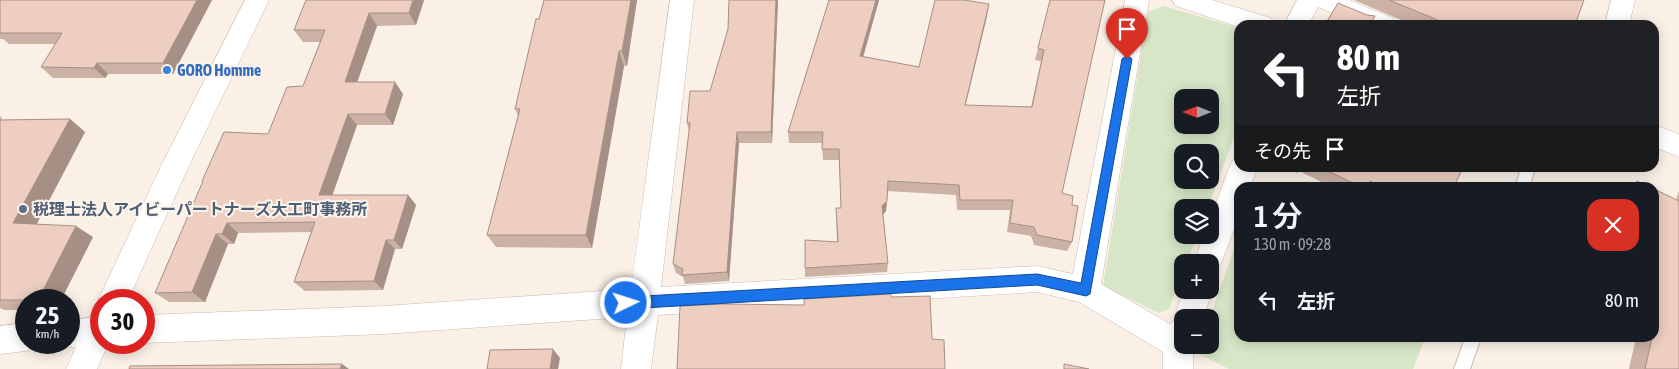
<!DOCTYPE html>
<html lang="ja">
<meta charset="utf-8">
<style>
:root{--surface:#171b24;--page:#242831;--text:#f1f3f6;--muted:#9ea1a6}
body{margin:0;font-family:"Asap Condensed","Noto Sans JP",sans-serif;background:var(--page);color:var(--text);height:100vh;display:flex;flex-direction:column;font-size:19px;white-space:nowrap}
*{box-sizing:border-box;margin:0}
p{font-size:16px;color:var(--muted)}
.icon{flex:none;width:28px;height:28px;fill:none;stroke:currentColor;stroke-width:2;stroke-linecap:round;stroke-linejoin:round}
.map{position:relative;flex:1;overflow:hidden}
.side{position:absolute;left:1234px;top:182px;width:425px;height:160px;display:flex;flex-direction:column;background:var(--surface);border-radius:15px;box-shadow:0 2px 12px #0003}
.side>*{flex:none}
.guide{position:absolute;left:1234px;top:20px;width:425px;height:152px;border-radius:15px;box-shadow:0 2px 12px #0003;background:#202124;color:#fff;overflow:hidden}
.needle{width:32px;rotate:270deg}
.tools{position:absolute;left:1174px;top:89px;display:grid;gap:10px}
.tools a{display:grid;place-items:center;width:45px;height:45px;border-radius:10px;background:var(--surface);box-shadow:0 2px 12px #0003;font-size:25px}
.speed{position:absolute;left:15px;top:289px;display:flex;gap:10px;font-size:25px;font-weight:700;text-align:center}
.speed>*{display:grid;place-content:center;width:65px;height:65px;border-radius:50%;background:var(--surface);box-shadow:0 2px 12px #0003;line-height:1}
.speed small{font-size:12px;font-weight:400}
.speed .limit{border:8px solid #d22;background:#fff;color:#111}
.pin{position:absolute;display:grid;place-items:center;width:42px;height:42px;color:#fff;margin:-51px -21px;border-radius:50% 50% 50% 0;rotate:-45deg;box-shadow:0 0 5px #0007}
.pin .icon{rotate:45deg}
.me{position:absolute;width:55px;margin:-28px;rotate:86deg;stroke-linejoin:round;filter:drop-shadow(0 0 4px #0008)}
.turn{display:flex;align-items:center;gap:18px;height:105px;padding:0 20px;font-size:22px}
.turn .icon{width:65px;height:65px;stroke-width:2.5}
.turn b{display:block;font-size:35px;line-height:42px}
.then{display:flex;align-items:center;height:48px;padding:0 20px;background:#0003;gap:10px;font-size:19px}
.round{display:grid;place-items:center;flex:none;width:52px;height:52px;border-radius:15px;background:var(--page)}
.head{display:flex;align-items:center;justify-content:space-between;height:85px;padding:0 20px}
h1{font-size:30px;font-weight:600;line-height:38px}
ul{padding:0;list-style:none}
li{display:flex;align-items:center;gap:15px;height:65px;padding:0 20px}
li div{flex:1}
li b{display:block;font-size:19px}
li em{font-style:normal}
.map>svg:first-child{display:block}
.green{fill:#d6e6c6;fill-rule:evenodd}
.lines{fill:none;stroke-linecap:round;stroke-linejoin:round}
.lane-casing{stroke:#cbb8ad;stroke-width:2}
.street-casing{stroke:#cbb8ad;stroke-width:1}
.secondary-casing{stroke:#cfb9ae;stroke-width:1}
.lane{fill:#fff;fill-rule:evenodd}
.street{fill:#fff;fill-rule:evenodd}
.secondary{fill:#fff;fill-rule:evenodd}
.wall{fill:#ccb1a5}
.shaded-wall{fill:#a69086}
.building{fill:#edcec0;stroke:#a69086}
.route{fill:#1a73e8;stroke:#114b97}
.shop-dot{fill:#3f7fe0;stroke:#fdf5ec;stroke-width:2}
.service-dot{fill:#5c6f8a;stroke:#fdf5ec;stroke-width:2}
.labels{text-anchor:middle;stroke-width:4;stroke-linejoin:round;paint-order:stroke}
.shop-label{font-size:16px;font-weight:bold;fill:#366cbe;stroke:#fdf5ec;text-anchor:start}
.service-label{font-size:16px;font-weight:bold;fill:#4e5e75;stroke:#fdf5ec;text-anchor:start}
</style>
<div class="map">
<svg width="1679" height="369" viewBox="0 0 1679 369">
<rect width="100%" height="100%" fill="#faf0e6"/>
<g class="green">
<path d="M1163,6L1239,28V124L1208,207L1182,208V235H1197L1187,262H1182V274L1169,309L1159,313L1103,286L1148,12ZM1182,98H1210V125H1182ZM1182,152H1210V180H1182Z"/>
<path d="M1239,235V338H1425L1413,369H1229L1197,353L1200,345H1210V317Z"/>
</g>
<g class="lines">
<defs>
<g id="lane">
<path d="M1521,168H1535L1529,188H1515Z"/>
<path d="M1465,338H1481L1470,369H1454Z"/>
</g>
<g id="street">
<path d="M670,0H694L661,287L1037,266L1073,274L1125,0H1149L1101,284L1170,324L1174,320L1183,290H1210V284L1213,290L1203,318H1182V345H1193V369H1163V352L1079,302L1037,292L658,315L651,369H621L627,317L384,334L144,343L142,342L144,315L384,306L631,289Z"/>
<path d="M1172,0H1212L1271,18L1274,25H1239V27L1176,6Z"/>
<path d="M1297,0H1349L1393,18L1396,25H1360L1318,7L1308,25H1284Z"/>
<path d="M1654,125L1679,134V157L1654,147Z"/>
<path d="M1239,158V168H1257L1250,188H1239V217L1218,271L1210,274V262H1194L1204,235H1210V219L1229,168L1233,160Z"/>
<path d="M101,317V342H108C93,348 73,350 58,344V342H69V320Z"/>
<path d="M26,323V342H39L37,347L26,351L0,354V326Z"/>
</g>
<g id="secondary">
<path d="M245,0H269L188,168L128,300H101V307L98,300L103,290L160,168Z"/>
<path d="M1611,0H1635L1629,25H1605Z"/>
<path d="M101,312V342H109L97,369H66L90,316Z"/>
</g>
</defs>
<use href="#lane" class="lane-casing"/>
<use href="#street" class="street-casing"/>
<use href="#secondary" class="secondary-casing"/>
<use href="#lane" class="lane"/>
<use href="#street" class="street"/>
<use href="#secondary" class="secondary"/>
</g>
<g class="wall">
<path d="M0,0H212L173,74H108L105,78H53L41,67L55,44H9L3,39H0Z"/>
<path d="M424,0L416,25L377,26L357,82L403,94L393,125H357L332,195H408L416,205L402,249H395L383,290L305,291L294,282L311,232L238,233L234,244H228L205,302H169L155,293L203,182L202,181L268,134L303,86L320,42H303L294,30Z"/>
<path d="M544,0H637L627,66H624L592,248L496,247L487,235L518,116L515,109Z"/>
<path d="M729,0H778L772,143H739L729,281L685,284L683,277L676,273L673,264L689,132L687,123L710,91L728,29Z"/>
<path d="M829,0H879L863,57L919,67L987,16L965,105L1031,107L1041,61L1035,60L1050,0L1062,193L1072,205V242L1067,251L1034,245L1031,236L1007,232L1010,210H957L956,195L887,191L886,211L883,214L888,263L887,272L805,277V268L837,242L836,208H841L839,160H823L822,143H789L788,132Z"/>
<path d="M1354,0H1584L1575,25H1413Z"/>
<path d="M1338,3L1370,25H1324Z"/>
<path d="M0,116L2,118L1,120L70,119L85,132L36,224L93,237L61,300H26V310H4L0,308Z"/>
<path d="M1285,168H1463L1453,188H1334L1299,171L1297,173Z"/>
<path d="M1637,181L1651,188H1628Z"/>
<path d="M1654,189L1676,200L1679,191V369H1629L1636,338H1654Z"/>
</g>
<g class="shaded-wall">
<path d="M197,0H212L173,74L163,63Z"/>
<path d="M413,0H424L416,25L409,13Z"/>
<path d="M631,0H637L627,66L622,51Z"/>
<path d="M776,0H778L772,143L771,132Z"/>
<path d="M876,0H879L860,68V56Z"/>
<path d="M989,4L987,16L963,116L965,105Z"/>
<path d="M369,13L377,26L353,94L345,82Z"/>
<path d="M619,51L624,66L592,248L586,235Z"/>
<path d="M97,63L108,74L105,78L94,68Z"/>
<path d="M395,82L403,94L393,125L385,114Z"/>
<path d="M348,114L357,125L329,205L319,195Z"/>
<path d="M70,119L85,132L31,235L13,223Z"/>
<path d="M737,132L739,143L729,281L727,272Z"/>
<path d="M408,195L416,205L402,249L394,240Z"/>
<path d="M887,201L886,211L882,216V206Z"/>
<path d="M227,223L238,233L234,244L222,234Z"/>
<path d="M76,226L93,237L61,300H38Z"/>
<path d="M216,234L228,244L205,302L192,292Z"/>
<path d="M386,240L395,249L383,290L374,281Z"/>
<path d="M553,349L560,358L558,369H550Z"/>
<path d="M342,364L349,369H340Z"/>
</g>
<g class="building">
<path d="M0,0H197L163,63H97L94,68L41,67L62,33H0Z"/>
<path d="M306,0H413L409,13H369L345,82H395L385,114H348L319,195H408L394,240H386L374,281L294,282L315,222L227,223L222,234H216L192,292L155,293L203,181H202L224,132L268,134L287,87L303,86L325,30H294Z"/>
<path d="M544,0H631L622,51H619L586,235H487L520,109H515L536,19H539Z"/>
<path d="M729,0H776L771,132H737L727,272L682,275L683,269L673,264L690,123H687L690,91H710L728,29Z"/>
<path d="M829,0H876L860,56L919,67L935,0H964L989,4L965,105L1032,107L1044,50L1038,48L1050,0H1105L1062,193L1073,196L1072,205L1078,206L1072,242L1037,235L1034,227L1010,223L1013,200H960L959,185L888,181L887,201L882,206L888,263L805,268V240L838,242L836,208H841L839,149H822L823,132H788Z"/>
<path d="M1389,0H1584L1575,25H1450Z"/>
<path d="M1338,3L1367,15L1375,16L1370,25H1325Z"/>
<path d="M70,119L13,223L76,226L38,300H0V120Z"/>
<path d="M1321,168H1463L1453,188H1383L1370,181L1367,188H1364Z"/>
<path d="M1637,181L1651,188H1635Z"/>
<path d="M1654,189L1679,201V369H1645L1652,338H1654V329L1657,313L1654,312Z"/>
<path d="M891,294V297L930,296L932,339L944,340L945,369H677L680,306L724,304L804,305V299Z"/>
<path d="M553,349L550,369H487L490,350Z"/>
<path d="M342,364L340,369H129L130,366Z"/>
<path d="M1064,364L1089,369H1064Z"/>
</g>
<path class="route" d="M1127,55L1132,59L1090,294L1086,296L1037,285L626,309L622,307L620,303L622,299L626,297L1037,274L1081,283L1122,59Z"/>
<circle class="shop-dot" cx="167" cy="70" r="5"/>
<circle class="service-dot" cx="23" cy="209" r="5"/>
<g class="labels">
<g class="shop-label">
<text x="177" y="76">GORO Homme</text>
</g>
<g class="service-label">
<text x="33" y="215">税理士法人アイビーパートナーズ大工町事務所</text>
</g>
</g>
</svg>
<div class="tools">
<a><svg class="needle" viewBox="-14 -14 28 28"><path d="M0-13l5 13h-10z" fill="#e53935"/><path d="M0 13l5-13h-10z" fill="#9ea1a6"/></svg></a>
<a><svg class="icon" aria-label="search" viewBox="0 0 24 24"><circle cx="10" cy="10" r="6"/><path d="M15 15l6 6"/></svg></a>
<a><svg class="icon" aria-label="layers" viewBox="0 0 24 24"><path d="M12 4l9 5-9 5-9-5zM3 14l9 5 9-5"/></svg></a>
<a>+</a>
<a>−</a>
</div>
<div class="speed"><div>25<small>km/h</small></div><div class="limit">30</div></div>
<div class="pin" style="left:1127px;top:59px;background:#d93025"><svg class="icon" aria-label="arrive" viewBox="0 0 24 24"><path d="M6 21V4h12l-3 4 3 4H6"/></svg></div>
<svg class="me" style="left:626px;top:303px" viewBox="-20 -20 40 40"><circle r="17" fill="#1a73e8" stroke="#fff" stroke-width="3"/><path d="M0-11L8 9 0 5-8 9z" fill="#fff"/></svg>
<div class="guide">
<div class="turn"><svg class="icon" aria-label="left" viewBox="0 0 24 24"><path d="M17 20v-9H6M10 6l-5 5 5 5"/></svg><div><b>80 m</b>左折</div></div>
<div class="then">その先<svg class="icon" aria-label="arrive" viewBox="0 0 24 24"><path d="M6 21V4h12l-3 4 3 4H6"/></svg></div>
</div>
<section class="side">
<div class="head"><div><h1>1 分</h1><p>130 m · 09:28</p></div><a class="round" style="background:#d93025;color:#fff"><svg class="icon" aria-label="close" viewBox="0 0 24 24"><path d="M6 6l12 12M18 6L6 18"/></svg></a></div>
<ul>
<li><svg class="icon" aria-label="left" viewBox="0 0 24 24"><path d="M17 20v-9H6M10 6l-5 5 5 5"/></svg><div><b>左折</b></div><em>80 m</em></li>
</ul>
</section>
</div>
